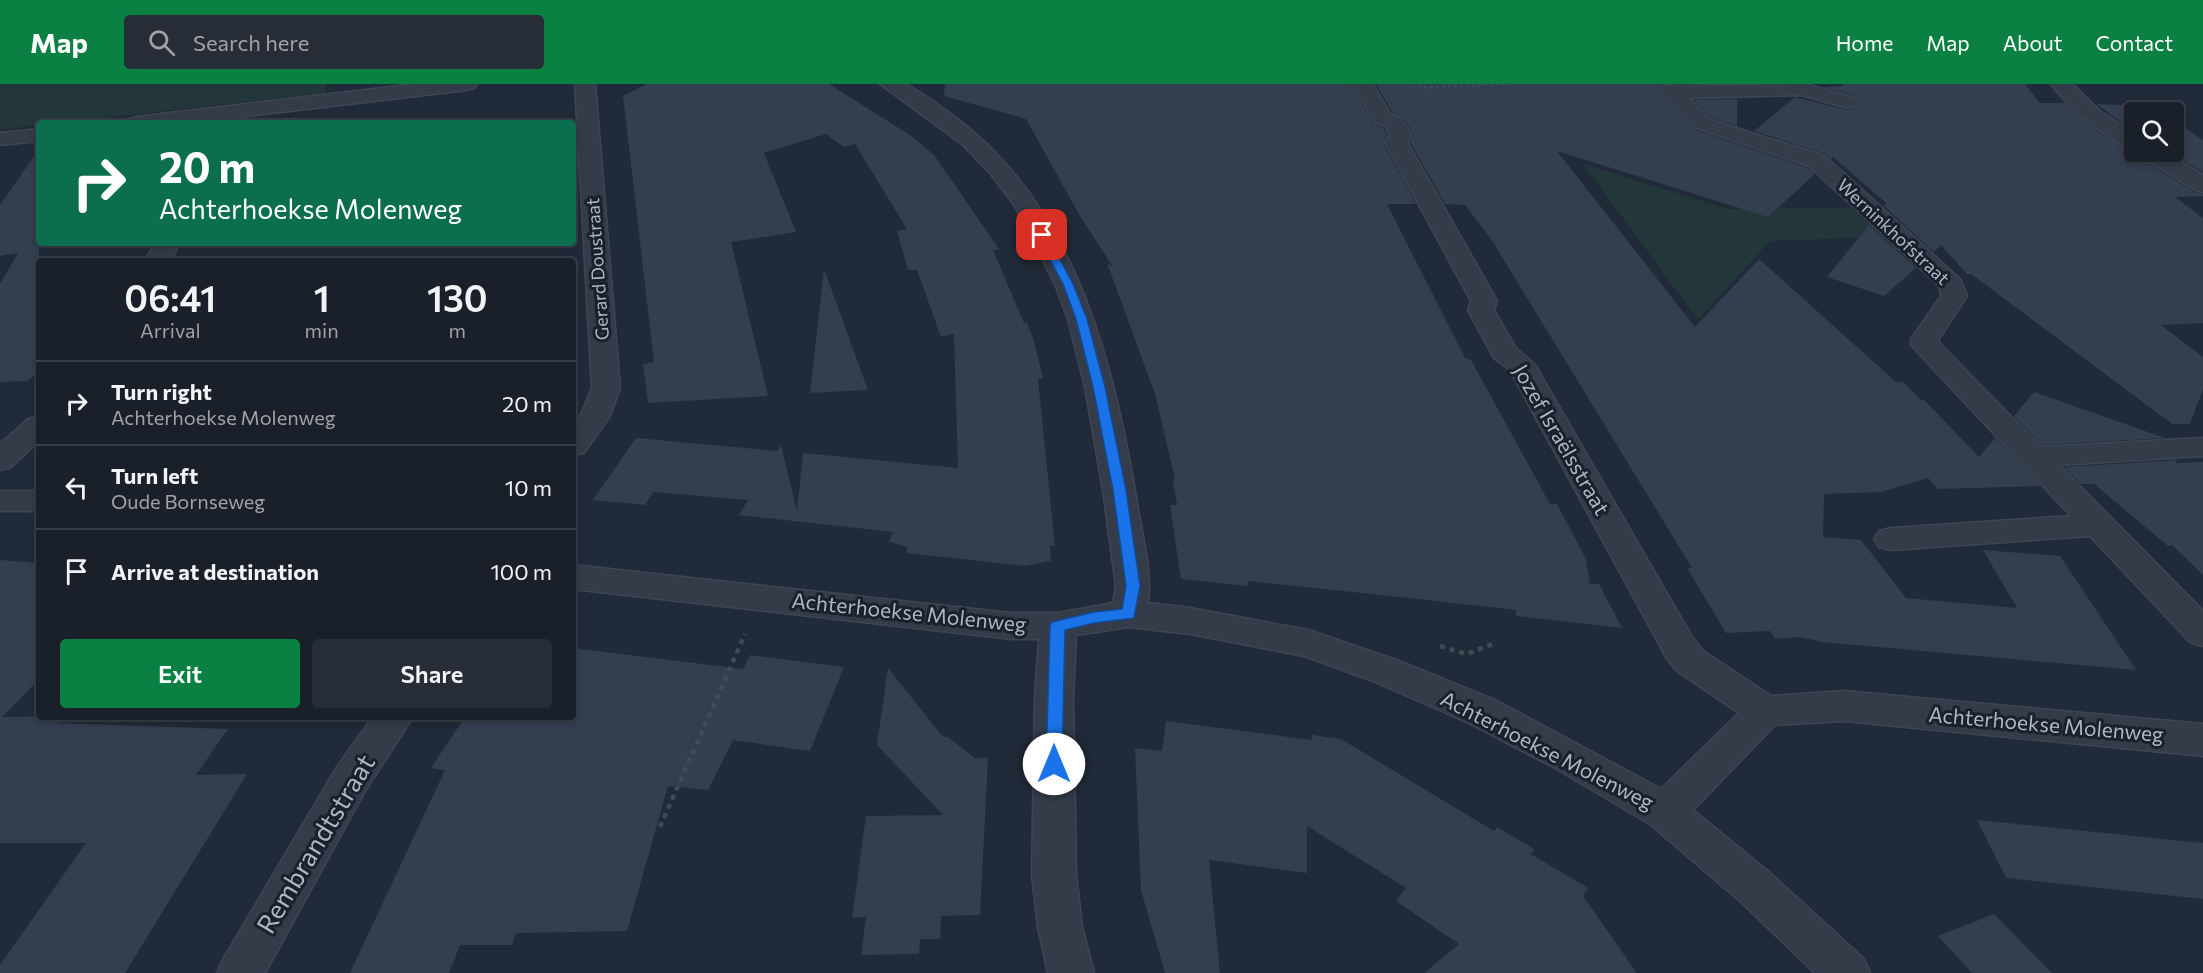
<!DOCTYPE html>
<meta charset="utf-8">
<style>
:root{--surface:#19202a;--page:#262d36;--text:#f1f3f6;--muted:#9fa3a8;--line:#373e47;--accent:#0b8043}
body{margin:0;font-family:Commissioner,sans-serif;background:var(--page);color:var(--text);height:100vh;display:flex;flex-direction:column;font-size:22px;white-space:nowrap}
*{box-sizing:border-box;margin:0}
p{font-size:20px;color:var(--muted)}
.icon{flex:none;width:33px;height:33px;fill:none;stroke:currentColor;stroke-width:2;stroke-linecap:round;stroke-linejoin:round}
.map{position:relative;flex:1;overflow:hidden}
.sheet{position:absolute;left:36px;top:174px;width:540px;height:462px;display:flex;flex-direction:column;background:var(--surface);border-radius:6px;box-shadow:0 3px 9px #0003,0 0 0 2px var(--line)}
.sheet>*{flex:none}
.top-card{position:absolute;left:36px;top:36px;width:540px;height:126px;border-radius:6px;box-shadow:0 3px 9px #0003,0 0 0 2px var(--line);background:#0b6e4f;color:#fff;overflow:hidden}
.controls{position:absolute;left:2124px;top:18px;display:grid;gap:12px}
.controls a{display:grid;place-items:center;width:60px;height:60px;border-radius:6px;background:var(--surface);box-shadow:0 3px 9px #0003,0 0 0 2px var(--line);font-size:30px}
.pin{position:absolute;display:grid;place-items:center;width:51px;height:51px;color:#fff;margin:-26px;border-radius:12px;box-shadow:0 3px 9px #0006}
.me{position:absolute;width:66px;margin:-33px;rotate:0deg;stroke-linejoin:round;filter:drop-shadow(0 0 4px #0008)}
.turn{display:flex;align-items:center;gap:21px;height:126px;padding:0 24px;font-size:27px}
.turn .icon{width:78px;height:78px;stroke-width:2.5}
.turn b{display:block;font-size:42px;line-height:51px}
.eta{display:flex;justify-content:space-evenly;align-items:center;height:102px;text-align:center}
.eta b{font-size:36px;font-weight:600;line-height:42px}
.button{display:flex;gap:12px;margin-top:auto;padding:12px 24px}
.button a{flex:1;height:69px;border-radius:6px;background:var(--accent);color:#fff;font-size:24px;font-weight:600;line-height:69px;text-align:center}
.button a+a{background:var(--page);color:var(--text)}
ul{padding:0;list-style:none}
li{display:flex;align-items:center;gap:18px;height:84px;padding:0 24px;border-top:2px solid var(--line)}
li div{flex:1}
li b{display:block;font-size:22px}
li em{font-style:normal}
header{display:flex;align-items:center;gap:36px;box-sizing:border-box;height:84px;padding:0 30px;background:var(--accent);color:#fff}
header strong{font-size:28px}
nav{display:flex;gap:33px;margin-inline-start:auto;font-size:21px}
.search{width:420px;height:54px;background:var(--page);display:flex;align-items:center;gap:15px;box-sizing:border-box;padding:0 21px;border-radius:6px;color:var(--muted);font-size:22px}
.map>svg:first-child{display:block}
.green{fill:#233639}
.building{fill:#333e4f}
.lines{fill:none;stroke-linecap:round;stroke-linejoin:round}
.minor-casing{stroke:#3e4552;stroke-width:3}
.path-far1{stroke:#3b4f52;stroke-width:2;stroke-dasharray:3 3;stroke-linecap:butt}
.path{stroke:#3b4f52;stroke-width:4.5;stroke-dasharray:5 5;stroke-linecap:butt}
.minor{fill:#343c49;fill-rule:evenodd}
.route{fill:#1a73e8;stroke:#114b97;stroke-width:1.5}
.labels{text-anchor:middle;stroke-width:6;stroke-linejoin:round;paint-order:stroke}
.far-street-label{font-size:18px;fill:#afb7c5;stroke:#1a212d}
.street-label{font-size:21px;fill:#afb7c5;stroke:#1a212d}
.near-street-label{font-size:26px;fill:#afb7c5;stroke:#1a212d}
</style>
<header>
<strong>Map</strong>
<div class="search"><svg class="icon" aria-label="search" viewBox="0 0 24 24"><circle cx="10" cy="10" r="6"/><path d="M15 15l6 6"/></svg>Search here</div>
<nav><a>Home</a><a>Map</a><a>About</a><a>Contact</a></nav>
</header>
<div class="map">
<svg width="2203" height="889" viewBox="0 0 2203 889">
<rect width="100%" height="100%" fill="#212a38"/>
<g class="green">
<path d="M0,0H327L325,9L60,39H39V41L0,46Z"/>
<path d="M1583,80L1728,125L1852,124L1883,153L1770,157L1698,236Z"/>
</g>
<g class="building">
<path d="M647,0H829L913,53L935,72L999,165L993,166L1024,239H1027L1034,257L1043,294L1038,295L1055,462H1050L1051,477L1024,482L906,469L907,463L889,458L893,448L739,431L748,416L653,408L645,421L593,416L636,354L777,367L781,361L797,427L803,369L958,384L954,250L941,253L917,186H908L897,147L907,145L855,60L844,63L826,50L764,69L796,148L731,158L768,312L648,319L643,280L654,278L623,12Z"/>
<path d="M945,0H1351L1373,39L1383,44L1387,51L1383,59L1416,120H1387L1465,274L1471,276L1550,420H1557L1586,475L1590,500H1599L1622,544L1516,532V526L1381,511L1248,497V502L1181,495L1170,421H1177L1173,396L1175,395L1155,310L1107,179L1113,183L1080,132L1026,35L944,12Z"/>
<path d="M1376,0H1652L1696,46L1808,84L1815,90L1768,133L1557,67L1695,243L1759,175L1896,298H1903L1921,316H1924L1979,373L1995,354L2040,402L1938,405L1928,394L1881,408L1824,410L1823,453L1861,456L1906,514L2017,524L1983,466L2060,472L2136,586L1822,558L1800,553L1775,555L1770,547L1726,549L1687,484H1692L1491,155L1465,121L1445,120L1410,58L1414,50L1402,33L1392,28Z"/>
<path d="M1842,0H2025L2040,19H2065L2100,49L2124,63L2134,66L2141,75L2194,108L2203,110V112L2175,113L2203,134V239L2161,241L2203,273V305L2190,340H2172L1971,190H1967L1941,161L1934,168L1884,122L1886,119L1833,73L1831,75L1826,70L1754,47L1795,13L1847,26L1856,24L1860,18L1856,12L1824,3L1842,2Z"/>
<path d="M1737,15V42L1712,34L1694,16Z"/>
<path d="M2096,20L2149,22L2160,28H2134V47Z"/>
<path d="M2174,37L2203,56V88L2168,68H2174Z"/>
<path d="M39,65V286L28,297L0,298V200L18,169L0,172V121Z"/>
<path d="M1869,141L1916,184L1884,212L1827,193Z"/>
<path d="M824,185L868,306L810,309Z"/>
<path d="M2034,308L2165,354L2042,361L2014,332Z"/>
<path d="M2177,376L2176,379L2203,378V491L2172,461L2168,462L2094,400H2081L2064,383Z"/>
<path d="M0,476L39,479V596L2,633H64L58,639L228,645L196,691L247,690L125,889H0V881L86,759H0Z"/>
<path d="M573,564L743,585L750,571L844,583L810,667L733,656L708,706L668,702L627,847L516,849L512,861H460L449,889H350L445,686L431,684L465,633H573Z"/>
<path d="M888,584L943,653H948L975,674H988L980,831L941,832L940,855H920L919,870L861,871L866,833L852,834L866,732L943,731L877,661Z"/>
<path d="M1166,637L1312,656V651L1341,655L1494,747L1497,743L1534,765L1531,770L1588,804L1583,812L1637,889H1424L1459,860L1396,817L1406,804L1307,742V789L1209,776L1220,889H1165L1141,806L1135,664L1162,667Z"/>
<path d="M1977,736L2203,759V815L2006,794Z"/>
<path d="M1994,830L2052,889H1972L1938,852Z"/>
</g>
<g class="lines">
<defs>
<g id="minor">
<path d="M416,0H477L474,4L467,6L189,39H126L129,35L136,33Z"/>
<path d="M575,0H595L620,304L610,332L584,369L573,371V341L581,331L592,304Z"/>
<path d="M880,0C887,0 896,0 903,0C916,3 948,28 960,37C1078,128 1115,285 1138,425C1143,456 1152,488 1148,519L1190,524L1308,546L1399,577L1497,617L1661,705L1739,629L1677,587L1666,573L1510,286L1494,274L1468,226L1471,217L1385,58L1390,51L1385,42L1375,38L1353,0H1373L1390,30L1400,34L1412,51L1407,58L1497,217L1494,226L1515,263L1535,281L1692,553L1703,567L1771,612L1844,607L2203,640V672L1844,637L1775,641L1693,726L1770,789L1863,874L1870,889H1815L1740,817L1650,740L1555,684L1469,639L1373,597L1304,572L1190,550L1129,543L1076,551L1073,613L1076,791L1082,843L1094,889H1048L1038,843L1032,791L1035,613L1039,555H1011L573,505V481L1011,529H1058L1113,519L1116,502L1103,406L1085,303L1068,235L1055,200L1015,122L990,89L962,60Z"/>
<path d="M1654,0L1677,2L1806,0L1855,14L1858,18L1855,22L1848,24L1801,11L1689,14L1711,36L1825,72L1960,195L1967,212L1939,255V259L2041,363L2203,354V372L2059,381L2203,527V562L2190,558L2090,452L1891,466L1879,463L1874,455L1879,447L1891,444L2071,432L1911,261V255L1941,212L1939,202L1809,82L1697,44Z"/>
<path d="M2051,0H2072L2100,27L2134,49V64C2112,60 2065,20 2051,0Z"/>
<path d="M39,45V57L0,61V49Z"/>
<path d="M2139,68H2164L2203,91V108L2195,106L2142,73Z"/>
<path d="M155,159H179L171,177H145Z"/>
<path d="M39,332V357L11,383L0,386V360L28,335Z"/>
<rect x="0" y="407" width="39" height="20"/>
<path d="M373,633H413L365,707L265,889H217L224,874L337,683Z"/>
</g>
</defs>
<use href="#minor" class="minor-casing"/>
<path class="path-far1" d="M1406,4L1514,0"/>
<g class="path">
<path d="M1440,562L1466,570L1493,560"/>
<path d="M660,743L745,550"/>
</g>
<use href="#minor" class="minor"/>
</g>
<path class="route" d="M1039,149L1047,151L1073,200L1087,235L1105,303L1126,406L1140,502L1134,534L1094,539L1065,546L1062,680L1060,685L1054,687L1048,685L1046,680L1050,542L1052,538L1094,528L1122,525L1126,502L1113,406L1093,303L1076,235L1063,200L1037,151Z"/>
<g class="labels">
<g class="far-street-label">
<text transform="translate(1893 148) rotate(43)" y="6">Werninkhofstraat</text>
<text transform="translate(598 185) rotate(-94)" y="6">Gerard Doustraat</text>
</g>
<g class="street-label">
<text transform="translate(1561 356) rotate(60)" y="7">Jozef Israëlsstraat</text>
<text transform="translate(909 529) rotate(6)" y="7">Achterhoekse Molenweg</text>
<text transform="translate(2046 641) rotate(5)" y="7">Achterhoekse Molenweg</text>
<text transform="translate(1547 667) rotate(27)" y="7">Achterhoekse Molenweg</text>
</g>
<g class="near-street-label">
<text transform="translate(316 760) rotate(-59)" y="9">Rembrandtstraat</text>
</g>
</g>
</svg>
<div class="controls">
<a><svg class="icon" aria-label="search" viewBox="0 0 24 24"><circle cx="10" cy="10" r="6"/><path d="M15 15l6 6"/></svg></a>
</div>
<div class="pin" style="left:1042px;top:151px;background:#d93025"><svg class="icon" aria-label="arrive" viewBox="0 0 24 24"><path d="M6 21V4h12l-3 4 3 4H6"/></svg></div>
<svg class="me" style="left:1054px;top:680px" viewBox="-20 -20 40 40"><circle r="19" fill="#fff"/><path d="M0-13L10 11 0 6-10 11z" fill="#1a73e8"/></svg>
<div class="top-card">
<div class="turn"><svg class="icon" aria-label="right" viewBox="0 0 24 24"><path d="M7 20v-9h11M14 6l5 5-5 5"/></svg><div><b>20 m</b>Achterhoekse Molenweg</div></div>
</div>
<section class="sheet">
<div class="eta">
<div><b>06:41</b><p>Arrival</p></div>
<div><b>1</b><p>min</p></div>
<div><b>130</b><p>m</p></div>
</div>
<ul>
<li><svg class="icon" aria-label="right" viewBox="0 0 24 24"><path d="M7 20v-9h11M14 6l5 5-5 5"/></svg><div><b>Turn right</b><p>Achterhoekse Molenweg</p></div><em>20 m</em></li>
<li><svg class="icon" aria-label="left" viewBox="0 0 24 24"><path d="M17 20v-9H6M10 6l-5 5 5 5"/></svg><div><b>Turn left</b><p>Oude Bornseweg</p></div><em>10 m</em></li>
<li><svg class="icon" aria-label="arrive" viewBox="0 0 24 24"><path d="M6 21V4h12l-3 4 3 4H6"/></svg><div><b>Arrive at destination</b></div><em>100 m</em></li>
</ul>
<div class="button"><a>Exit</a><a>Share</a></div>
</section>
</div>
